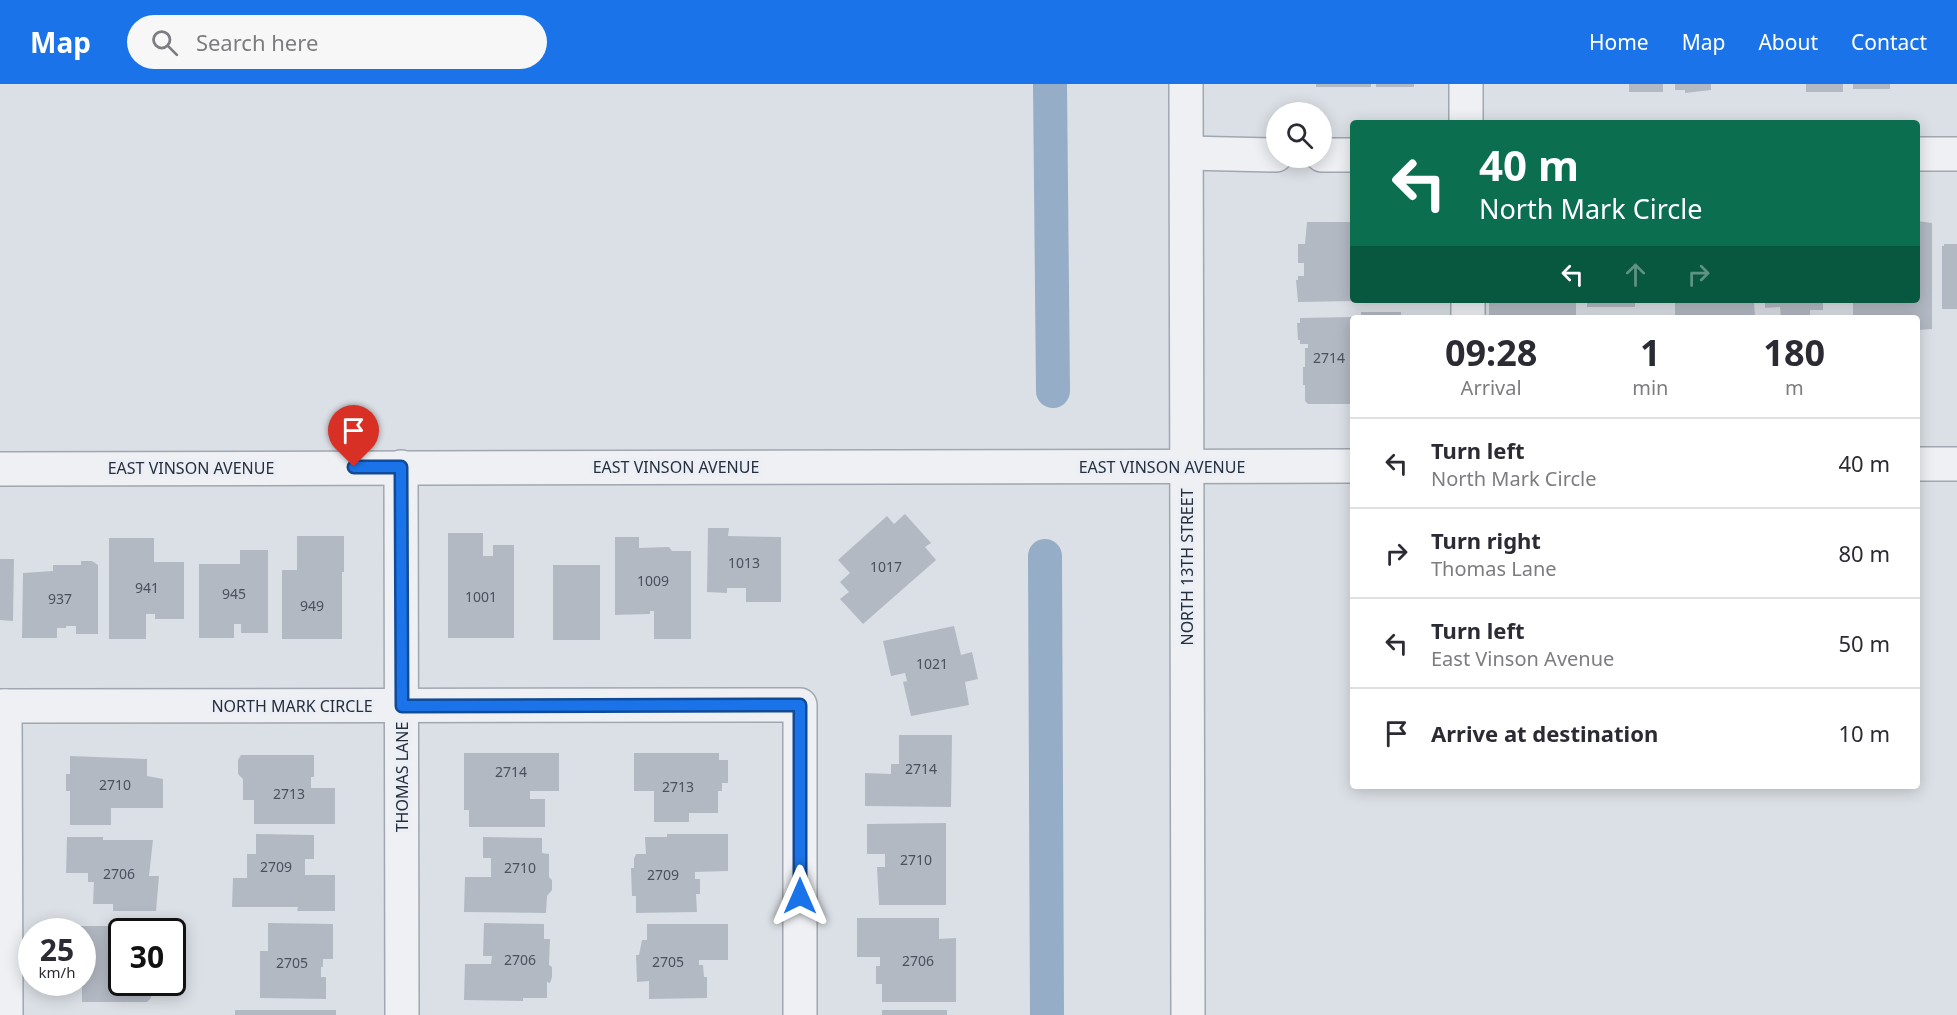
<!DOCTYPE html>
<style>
:root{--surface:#fff;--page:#f7f7f7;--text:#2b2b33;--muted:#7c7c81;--line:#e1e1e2;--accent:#1a73e8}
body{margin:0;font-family:"Noto Sans",sans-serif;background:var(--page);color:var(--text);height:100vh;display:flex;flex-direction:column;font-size:22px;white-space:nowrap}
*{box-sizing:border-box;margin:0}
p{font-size:20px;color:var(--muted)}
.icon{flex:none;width:33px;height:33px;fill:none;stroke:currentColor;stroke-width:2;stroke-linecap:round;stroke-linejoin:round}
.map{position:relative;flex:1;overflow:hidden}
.panel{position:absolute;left:1350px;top:231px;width:570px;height:474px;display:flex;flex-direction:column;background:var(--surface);border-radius:6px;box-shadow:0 3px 15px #0003}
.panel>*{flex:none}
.banner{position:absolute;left:1350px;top:36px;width:570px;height:183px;border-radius:6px;box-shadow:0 3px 15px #0003;background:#0b6e4f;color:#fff;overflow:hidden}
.buttons{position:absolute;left:1266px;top:18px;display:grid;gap:12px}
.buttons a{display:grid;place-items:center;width:66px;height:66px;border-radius:50%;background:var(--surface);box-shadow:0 3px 15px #0003;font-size:30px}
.speed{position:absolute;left:18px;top:834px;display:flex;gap:12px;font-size:30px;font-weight:700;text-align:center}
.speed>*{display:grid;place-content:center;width:78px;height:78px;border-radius:50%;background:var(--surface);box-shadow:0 3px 15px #0003;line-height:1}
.speed small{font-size:15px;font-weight:400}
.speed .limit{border:3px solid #111;border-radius:9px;background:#fff;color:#111}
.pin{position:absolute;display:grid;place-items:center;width:51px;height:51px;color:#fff;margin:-62px -26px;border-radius:50% 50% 50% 0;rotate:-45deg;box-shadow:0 0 6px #0007}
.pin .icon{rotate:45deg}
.me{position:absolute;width:66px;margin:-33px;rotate:0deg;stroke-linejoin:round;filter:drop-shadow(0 0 4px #0008)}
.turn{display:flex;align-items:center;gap:21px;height:126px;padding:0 30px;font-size:27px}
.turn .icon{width:78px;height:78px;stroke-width:2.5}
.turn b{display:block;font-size:42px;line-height:51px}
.lanes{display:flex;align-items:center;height:57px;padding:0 30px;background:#0003;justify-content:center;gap:30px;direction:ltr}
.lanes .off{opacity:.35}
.eta{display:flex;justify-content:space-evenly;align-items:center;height:102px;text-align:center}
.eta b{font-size:36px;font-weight:700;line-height:42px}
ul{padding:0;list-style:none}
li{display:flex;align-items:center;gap:18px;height:90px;padding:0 30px;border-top:2px solid var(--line)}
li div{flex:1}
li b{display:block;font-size:22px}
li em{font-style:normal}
header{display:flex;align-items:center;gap:36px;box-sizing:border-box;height:84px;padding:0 30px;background:var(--accent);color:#fff}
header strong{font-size:28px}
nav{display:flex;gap:33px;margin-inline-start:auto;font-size:21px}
.search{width:420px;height:54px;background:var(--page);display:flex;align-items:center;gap:15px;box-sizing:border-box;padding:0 21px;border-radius:33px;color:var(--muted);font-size:22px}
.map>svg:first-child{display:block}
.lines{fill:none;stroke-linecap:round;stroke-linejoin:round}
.canal{stroke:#96adc7;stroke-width:34}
.building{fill:#b3b9c3}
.minor-casing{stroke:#a1a7b0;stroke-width:36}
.minor{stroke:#eef0f4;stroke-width:33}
.route-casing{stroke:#114b97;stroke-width:15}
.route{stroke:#1a73e8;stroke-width:10}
.labels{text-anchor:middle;stroke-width:6;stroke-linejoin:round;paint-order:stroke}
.number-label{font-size:14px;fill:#48515e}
.street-label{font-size:16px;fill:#252e3c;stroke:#ebeef4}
</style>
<header>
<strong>Map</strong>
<div class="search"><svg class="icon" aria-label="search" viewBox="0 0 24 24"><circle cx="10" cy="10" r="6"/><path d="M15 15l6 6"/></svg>Search here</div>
<nav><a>Home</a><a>Map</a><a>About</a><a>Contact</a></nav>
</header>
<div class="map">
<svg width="1957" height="931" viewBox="0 0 1957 931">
<rect width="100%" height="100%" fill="#dbe0e6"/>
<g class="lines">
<g class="canal">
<path d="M1050,0L1053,307"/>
<path d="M1045,472L1047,931"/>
</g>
</g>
<g class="building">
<rect x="1316" y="0" width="55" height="3"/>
<rect x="1376" y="0" width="38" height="3"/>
<rect x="1629" y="0" width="34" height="8"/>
<path d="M1675,0H1711V6L1685,9V6H1675Z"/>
<rect x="1806" y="0" width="37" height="8"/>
<rect x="1853" y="0" width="37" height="5"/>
<path d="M1917,137L1932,139V245L1917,246V234H1853V216H1917Z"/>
<path d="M1307,138H1353V217L1298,218L1296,196H1298V192H1304V179H1298V160H1305Z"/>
<path d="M1944,160H1957V225H1942V162H1944Z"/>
<rect x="1489" y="216" width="87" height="18"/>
<rect x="1587" y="216" width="48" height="7"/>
<path d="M1675,216H1754L1755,234H1675Z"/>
<path d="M1765,216H1823V226H1810V234H1781L1780,223L1765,224Z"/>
<rect x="1361" y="228" width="40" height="6"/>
<path d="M1353,233V320H1308L1305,317V301H1303V283H1305V264H1308V260H1300V256H1298L1297,239H1300V234Z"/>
<path d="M905,430L931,459L925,463L936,476L863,540L840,515L849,508L840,498L850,489L838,476L887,432L894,440Z"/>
<path d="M708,444H729L728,452L781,453V518H746V504H727V509L707,508Z"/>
<path d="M448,449H483V472H493V461H514V554H448Z"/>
<path d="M297,452H344V488H342V555H282V486H297Z"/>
<path d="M615,453H639V464L669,463L672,467H691V555H654V527H650V530L615,531Z"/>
<path d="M109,454H154V478H184V535H155V530H146V555H109Z"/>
<path d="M240,466H268V549H241V540H234V554H199V480H240Z"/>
<path d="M0,475H14L13,537L0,536Z"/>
<path d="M81,477H92L98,481V550H76V542H66V544H57V554H22L23,489L53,487V481H81Z"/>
<rect x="553" y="481" width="47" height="75"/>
<path d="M954,542L961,571L972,568L978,595L965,598L969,621L911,632L903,598L907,597L905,589L891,592L883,557Z"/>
<path d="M899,651H952L951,723L865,722V689L891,690V680H899Z"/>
<path d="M464,669H559V707H530V715H545V743H469V726H464Z"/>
<path d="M634,669H719V676H728V699H722V707H718V729H689V738H654V707H634Z"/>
<path d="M241,671H314V693H311V704H335V740H254V716H243V695L238,690V676Z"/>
<path d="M70,672L147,675V692L163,695V724H111V741H70V707H66V690H70Z"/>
<path d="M946,739V821H879L877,783H885V770H867V740Z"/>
<path d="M256,750L314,751V775H305V791H335V827H297L298,823H232L233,794H247V770H256Z"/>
<path d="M667,750H728V787L695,788V795H700V810H696L697,828L636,829V812H632L631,784H634V775L636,770H646L645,753H667Z"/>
<path d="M67,753H103V756H153L149,792H159L156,827H113V820H93L94,798H88V789H66Z"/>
<path d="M483,753L542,754V769L549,770V793L552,796V806L547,812L546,829L464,828L465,793H491V774H483Z"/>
<path d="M857,834H939V855L956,854V918H882V900H876V882H880V873H857Z"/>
<path d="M268,839L333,840V875H323V883H321V893H326V915L260,914V867H268Z"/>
<path d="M484,839L544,840V855H550L549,881L552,883V893L550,899L547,898V914H523V917L464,916L465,880H491L492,872H483Z"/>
<path d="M647,840H728V876H699V881H703L704,893H707V914L649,915V897L637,898L636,871H639L642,856H647Z"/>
<path d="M66,842H144V848H122V898H151V914L147,918H82V888H88V878H82V848H66Z"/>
<rect x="235" y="926" width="101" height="5"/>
<rect x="882" y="926" width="65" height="5"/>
</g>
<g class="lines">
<defs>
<g id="minor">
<path d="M1186,0L1188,931"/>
<path d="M1466,0V39"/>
<path d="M1187,69L1276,71"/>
<path d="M1917,70H1957"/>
<path d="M1322,71H1353"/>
<path d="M1468,216V234"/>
<path d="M1917,380H1957"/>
<path d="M401,383L402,931"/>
<path d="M0,385L1353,382"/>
<path d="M0,622L800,621V931"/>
<path d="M5,622L6,931"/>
</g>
</defs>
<use href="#minor" class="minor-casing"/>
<use href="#minor" class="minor"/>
</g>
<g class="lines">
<defs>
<path id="route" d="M354,383H401L402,622L800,621V812"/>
</defs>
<use href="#route" class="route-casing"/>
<use href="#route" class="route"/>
</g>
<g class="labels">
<g class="number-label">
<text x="1329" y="279">2714</text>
<text x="744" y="484">1013</text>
<text x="886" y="488">1017</text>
<text x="653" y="502">1009</text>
<text x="147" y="509">941</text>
<text x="234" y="515">945</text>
<text x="481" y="518">1001</text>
<text x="60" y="520">937</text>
<text x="312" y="527">949</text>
<text x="932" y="585">1021</text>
<text x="921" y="690">2714</text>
<text x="511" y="693">2714</text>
<text x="115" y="706">2710</text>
<text x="678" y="708">2713</text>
<text x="289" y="715">2713</text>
<text x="916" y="781">2710</text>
<text x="276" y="788">2709</text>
<text x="520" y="789">2710</text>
<text x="119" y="795">2706</text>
<text x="663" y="796">2709</text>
<text x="520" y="881">2706</text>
<text x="918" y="882">2706</text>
<text x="668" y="883">2705</text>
<text x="292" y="884">2705</text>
</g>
<g class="street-label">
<text x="676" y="389">EAST VINSON AVENUE</text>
<text x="1162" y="389">EAST VINSON AVENUE</text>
<text x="191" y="390">EAST VINSON AVENUE</text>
<text transform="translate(1187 483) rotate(-90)" y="6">NORTH 13TH STREET</text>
<text x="292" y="628">NORTH MARK CIRCLE</text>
<text transform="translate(402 693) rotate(-90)" y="6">THOMAS LANE</text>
</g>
</g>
</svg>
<div class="buttons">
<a><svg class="icon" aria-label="search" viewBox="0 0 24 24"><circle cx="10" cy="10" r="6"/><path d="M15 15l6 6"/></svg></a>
</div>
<div class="speed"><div>25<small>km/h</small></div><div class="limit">30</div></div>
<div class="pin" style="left:354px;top:383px;background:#d93025"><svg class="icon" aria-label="arrive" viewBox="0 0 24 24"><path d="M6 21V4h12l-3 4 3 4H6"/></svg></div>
<svg class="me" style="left:800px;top:812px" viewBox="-20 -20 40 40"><path d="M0-17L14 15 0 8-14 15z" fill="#1a73e8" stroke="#fff" stroke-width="4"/></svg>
<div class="banner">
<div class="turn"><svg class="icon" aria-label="left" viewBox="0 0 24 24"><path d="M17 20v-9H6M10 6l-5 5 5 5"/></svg><div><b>40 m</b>North Mark Circle</div></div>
<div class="lanes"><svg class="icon" aria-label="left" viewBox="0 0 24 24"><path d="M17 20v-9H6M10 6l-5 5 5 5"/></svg><svg class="icon off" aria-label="ahead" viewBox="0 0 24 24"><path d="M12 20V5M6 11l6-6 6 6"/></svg><svg class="icon off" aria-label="right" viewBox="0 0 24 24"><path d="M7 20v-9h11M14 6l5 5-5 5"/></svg></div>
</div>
<section class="panel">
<div class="eta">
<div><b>09:28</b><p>Arrival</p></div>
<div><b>1</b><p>min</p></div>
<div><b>180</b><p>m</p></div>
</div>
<ul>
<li><svg class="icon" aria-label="left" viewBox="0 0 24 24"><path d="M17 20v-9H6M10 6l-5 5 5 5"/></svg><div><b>Turn left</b><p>North Mark Circle</p></div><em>40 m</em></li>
<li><svg class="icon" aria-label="right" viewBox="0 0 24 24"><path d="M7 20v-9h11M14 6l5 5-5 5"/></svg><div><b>Turn right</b><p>Thomas Lane</p></div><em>80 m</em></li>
<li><svg class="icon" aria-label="left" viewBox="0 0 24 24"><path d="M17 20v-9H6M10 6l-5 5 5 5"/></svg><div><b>Turn left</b><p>East Vinson Avenue</p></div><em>50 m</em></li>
<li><svg class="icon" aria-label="arrive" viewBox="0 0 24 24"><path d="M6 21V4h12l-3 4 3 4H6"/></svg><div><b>Arrive at destination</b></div><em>10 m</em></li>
</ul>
</section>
</div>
